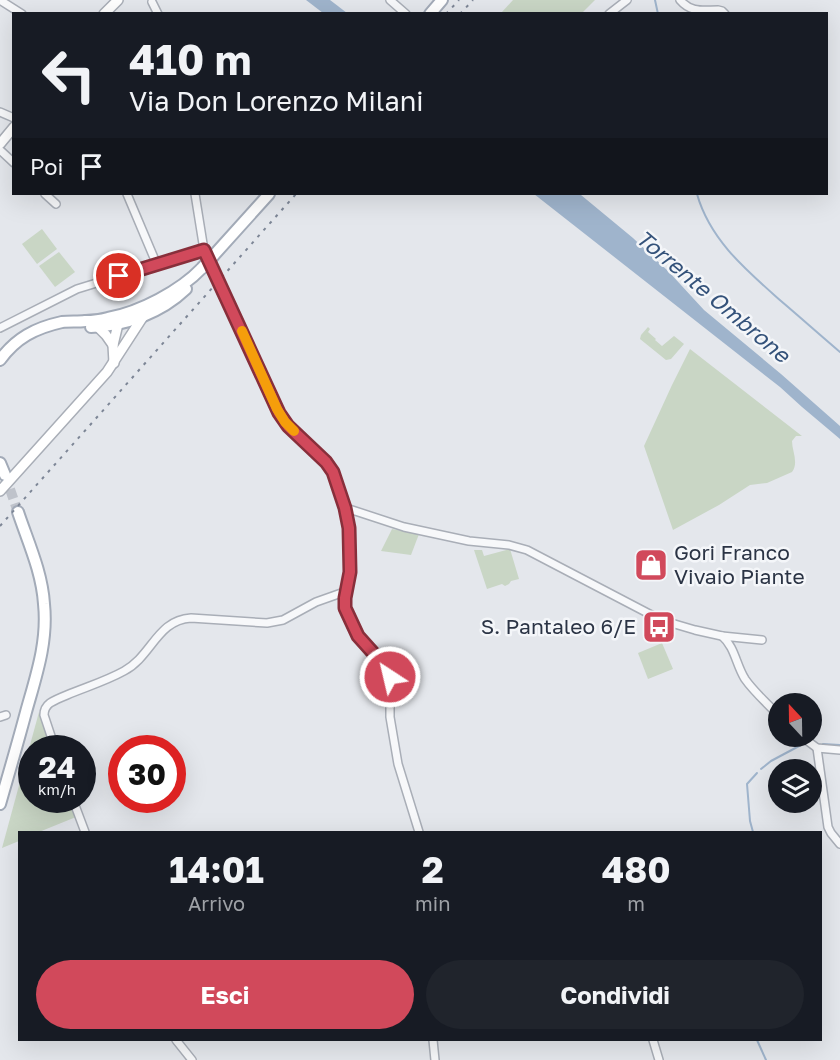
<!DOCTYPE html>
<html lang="it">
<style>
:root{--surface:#171b24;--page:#20242c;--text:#f1f3f6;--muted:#9ea1a6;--accent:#d1495b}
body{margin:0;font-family:"Golos Text",sans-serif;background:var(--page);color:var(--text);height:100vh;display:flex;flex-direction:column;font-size:22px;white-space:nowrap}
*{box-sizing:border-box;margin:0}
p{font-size:20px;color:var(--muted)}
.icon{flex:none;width:33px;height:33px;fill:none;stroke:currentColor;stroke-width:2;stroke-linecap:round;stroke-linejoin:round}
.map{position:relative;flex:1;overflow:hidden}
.panel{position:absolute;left:18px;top:831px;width:804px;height:210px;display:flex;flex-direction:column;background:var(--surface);border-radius:0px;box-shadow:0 6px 24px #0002}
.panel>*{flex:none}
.hud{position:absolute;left:12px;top:12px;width:816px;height:183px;border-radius:0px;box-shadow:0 6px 24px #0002;background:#171b24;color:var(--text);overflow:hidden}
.needle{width:39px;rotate:338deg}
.tools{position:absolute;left:768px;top:693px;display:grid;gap:12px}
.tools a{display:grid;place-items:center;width:54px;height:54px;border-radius:50%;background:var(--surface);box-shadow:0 6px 24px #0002;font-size:30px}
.speed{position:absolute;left:18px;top:735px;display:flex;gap:12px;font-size:30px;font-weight:700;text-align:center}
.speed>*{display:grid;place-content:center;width:78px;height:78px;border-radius:50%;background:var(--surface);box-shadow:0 6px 24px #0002;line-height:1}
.speed small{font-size:15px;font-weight:400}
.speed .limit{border:9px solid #d22;background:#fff;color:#111}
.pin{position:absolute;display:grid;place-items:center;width:51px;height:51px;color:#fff;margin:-26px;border:3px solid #fff;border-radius:50%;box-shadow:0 2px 6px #0007}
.me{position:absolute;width:66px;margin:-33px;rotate:325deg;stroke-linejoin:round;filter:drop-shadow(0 0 4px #0008)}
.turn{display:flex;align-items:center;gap:21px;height:126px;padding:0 18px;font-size:27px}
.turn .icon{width:78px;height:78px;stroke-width:2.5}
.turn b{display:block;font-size:42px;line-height:51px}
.then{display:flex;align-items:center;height:57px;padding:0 18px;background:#0003;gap:12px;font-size:22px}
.eta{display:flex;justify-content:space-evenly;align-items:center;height:102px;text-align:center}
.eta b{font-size:36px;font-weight:700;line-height:42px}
.primary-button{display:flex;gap:12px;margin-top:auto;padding:12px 18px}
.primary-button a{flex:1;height:69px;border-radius:36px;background:var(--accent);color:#fff;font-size:24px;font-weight:700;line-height:69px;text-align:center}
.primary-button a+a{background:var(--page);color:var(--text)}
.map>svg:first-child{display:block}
.green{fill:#c9d6c5}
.water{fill:#9fb4cc}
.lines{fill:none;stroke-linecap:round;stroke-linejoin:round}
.stream{stroke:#9fb4cc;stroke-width:2}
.primary-tunnel{stroke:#bfc3cb;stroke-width:10;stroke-dasharray:10 5;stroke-linecap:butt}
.street-casing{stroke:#a9aeb7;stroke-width:10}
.secondary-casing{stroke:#a9aeb7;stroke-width:12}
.primary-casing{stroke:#a3abb8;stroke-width:14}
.street{stroke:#f7f8fa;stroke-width:7}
.secondary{stroke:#fff;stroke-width:9}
.primary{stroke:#fff;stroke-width:10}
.rail{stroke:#7d8696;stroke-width:2;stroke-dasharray:3 6;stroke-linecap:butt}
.primary-bridge-casing{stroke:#a3abb8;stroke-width:14;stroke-linecap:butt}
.primary-bridge{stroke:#fff;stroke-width:10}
.route-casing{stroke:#882f3b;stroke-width:15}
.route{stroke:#d1495b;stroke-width:10}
.slow{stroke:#f59e0b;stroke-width:10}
.labels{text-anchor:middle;stroke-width:5;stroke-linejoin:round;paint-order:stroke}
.poi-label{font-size:21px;fill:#2b3445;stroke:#f4f6f9;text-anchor:start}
.water-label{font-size:22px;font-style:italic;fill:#34527a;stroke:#f4f6f9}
</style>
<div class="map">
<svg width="840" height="1060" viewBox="0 0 840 1060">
<rect width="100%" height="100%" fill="#e4e7ec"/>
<g class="green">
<path d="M513,0H595L582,13H501Z"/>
<path d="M42,229L57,249L37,264L22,244Z"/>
<path d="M59,252L75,272L55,287L39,266Z"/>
<path d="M648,327L650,329L648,332L656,339L655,340L662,346L674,336L684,344L671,359L666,360L640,339L641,335Z"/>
<path d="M690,349L802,436H796L792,441C792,451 799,463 792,472L767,483L750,485L719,505L673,530L644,446L672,385Z"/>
<path d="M392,529L419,534L411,555L381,551Z"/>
<path d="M510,549L519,579L511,581L509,584L505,586L502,584L487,589L474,550H482L484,556Z"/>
<path d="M662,643L673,669L648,679L638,653Z"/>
<path d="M39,712L52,748H32V800H70L76,817L39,832H20L19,841L2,848Z"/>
</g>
<g class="water">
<path d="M306,0H330L347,13H323Z"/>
<path d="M534,194H578L581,195L633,238L669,272L704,310L781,374L840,426V439L802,407L780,387Z"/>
</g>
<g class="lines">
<g class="stream">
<path d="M655,0L658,14"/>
<path d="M697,194C710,240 746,270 781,301C801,318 820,335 840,352"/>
<path d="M823,744L840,745"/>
<path d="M761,769L771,761L801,745"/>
<path d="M753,832L750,821L747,784L757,773"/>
<path d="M757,1040L766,1060"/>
</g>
<path class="primary-tunnel" d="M5,475L18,512"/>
<defs>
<g id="street">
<path d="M0,0L22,14"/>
<path d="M390,0L406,14"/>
<path d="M680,0C691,13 703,10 718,10L722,11L725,14"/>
<path d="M152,2L158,14"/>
<path d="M609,14L627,0"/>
<path d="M0,112L14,118"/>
<path d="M0,150L14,163"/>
<path d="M45,194L56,204"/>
<path d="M127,194L157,265"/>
<path d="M195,194L204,250L277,409L288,426L329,465L334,475L346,508L349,528L351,564L350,578L345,599V607L358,636L384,665L389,673L390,680V717L398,764L419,832"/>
<path d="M0,328L77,289L204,250"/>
<path d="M346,508L404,527L469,541L509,545L527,550L661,620L695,630L722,636C735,647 736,665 745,679C754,692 767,703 778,715"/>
<path d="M722,636L762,640"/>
<path d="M0,717L6,715"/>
<path d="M801,736L817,748L840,750"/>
<path d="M55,748L44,715C44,710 46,706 50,703C55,700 62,697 67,695C86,687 106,681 124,671C152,656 157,620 191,618L267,623L283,620L316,602L347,591"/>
<path d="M817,748L828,827L831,833L840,844"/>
<path d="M73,800L85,832"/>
<path d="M176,1040L192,1060"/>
<path d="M433,1040L435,1060"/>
<path d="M653,1040L659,1060"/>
</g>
<g id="secondary">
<path d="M104,14L118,0"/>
<path d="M0,144L14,127"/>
<path d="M98,327L106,335L113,345"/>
<path d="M114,363L113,345L118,324"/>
<path d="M0,491L107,372L144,315"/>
</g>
<g id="primary">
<path d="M430,14L442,0"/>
<path d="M214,255L269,194"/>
<path d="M91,327C125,326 161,313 186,289"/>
<path d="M0,360C16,338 35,328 62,322C70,321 78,322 85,321C93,321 101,320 108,318C140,312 180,291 202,268"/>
<path d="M0,463L5,475"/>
<path d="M0,804C9,773 18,742 26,712C36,676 48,642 44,604C42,572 28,542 18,512"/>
</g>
</defs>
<use href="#street" class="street-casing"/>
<use href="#secondary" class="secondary-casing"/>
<use href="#primary" class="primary-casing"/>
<use href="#street" class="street"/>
<use href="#secondary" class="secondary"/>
<use href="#primary" class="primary"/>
<g class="rail">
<path d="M446,14L459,0"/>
<path d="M460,14L473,0"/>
<path d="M0,526L296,194"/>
</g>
<defs>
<path id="primary-bridge" d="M202,268L214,255"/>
</defs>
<use href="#primary-bridge" class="primary-bridge-casing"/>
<use href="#primary-bridge" class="primary-bridge"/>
</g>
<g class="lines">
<defs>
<path id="route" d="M119,276L204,250L279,413L288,426L326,462L333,472L345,508L349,528L350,572L345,598V608L358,636L384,665L390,677"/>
</defs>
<use href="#route" class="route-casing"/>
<use href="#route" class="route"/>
<path class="slow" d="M242,331L277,409L285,422L294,431"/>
</g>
<defs>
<symbol id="shop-square" viewBox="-11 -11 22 22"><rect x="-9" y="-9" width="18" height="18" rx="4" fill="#d1495b" stroke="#f4f6f9"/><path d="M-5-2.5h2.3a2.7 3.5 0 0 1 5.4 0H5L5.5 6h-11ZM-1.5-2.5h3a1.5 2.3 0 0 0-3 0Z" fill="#fff"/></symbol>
<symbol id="bus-square" viewBox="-11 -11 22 22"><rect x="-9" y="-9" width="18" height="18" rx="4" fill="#d1495b" stroke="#f4f6f9"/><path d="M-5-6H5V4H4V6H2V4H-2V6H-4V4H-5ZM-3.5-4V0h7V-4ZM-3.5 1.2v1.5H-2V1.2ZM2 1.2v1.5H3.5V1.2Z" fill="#fff"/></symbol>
</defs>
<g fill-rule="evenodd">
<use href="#shop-square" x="632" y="546" width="38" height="38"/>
<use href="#bus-square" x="640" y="608" width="38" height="38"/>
</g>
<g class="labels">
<g class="poi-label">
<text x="674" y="560">Gori Franco<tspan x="674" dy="24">Vivaio Piante</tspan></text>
<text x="636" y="634" text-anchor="end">S. Pantaleo 6/E</text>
</g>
<g class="water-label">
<text transform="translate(713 296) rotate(40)" y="8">Torrente Ombrone</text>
</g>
</g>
</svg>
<div class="tools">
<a><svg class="needle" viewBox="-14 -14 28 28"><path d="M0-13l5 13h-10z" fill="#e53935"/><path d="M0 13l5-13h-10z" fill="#9ea1a6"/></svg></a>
<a><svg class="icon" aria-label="layers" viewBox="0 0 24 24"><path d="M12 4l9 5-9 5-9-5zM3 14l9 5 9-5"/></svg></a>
</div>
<div class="speed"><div>24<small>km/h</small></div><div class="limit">30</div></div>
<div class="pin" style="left:119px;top:276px;background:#d93025"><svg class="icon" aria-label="arrive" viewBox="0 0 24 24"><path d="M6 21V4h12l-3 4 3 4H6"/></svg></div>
<svg class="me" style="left:390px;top:677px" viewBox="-20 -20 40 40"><circle r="17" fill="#d1495b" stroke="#fff" stroke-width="3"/><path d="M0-11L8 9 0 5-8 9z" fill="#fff"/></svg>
<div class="hud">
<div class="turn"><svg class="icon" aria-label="left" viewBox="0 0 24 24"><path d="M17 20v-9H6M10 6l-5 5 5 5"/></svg><div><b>410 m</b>Via Don Lorenzo Milani</div></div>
<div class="then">Poi<svg class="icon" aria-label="arrive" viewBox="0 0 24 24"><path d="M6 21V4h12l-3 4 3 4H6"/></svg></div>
</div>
<section class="panel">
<div class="eta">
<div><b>14:01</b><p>Arrivo</p></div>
<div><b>2</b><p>min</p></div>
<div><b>480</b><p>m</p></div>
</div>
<div class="primary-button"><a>Esci</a><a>Condividi</a></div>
</section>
</div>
